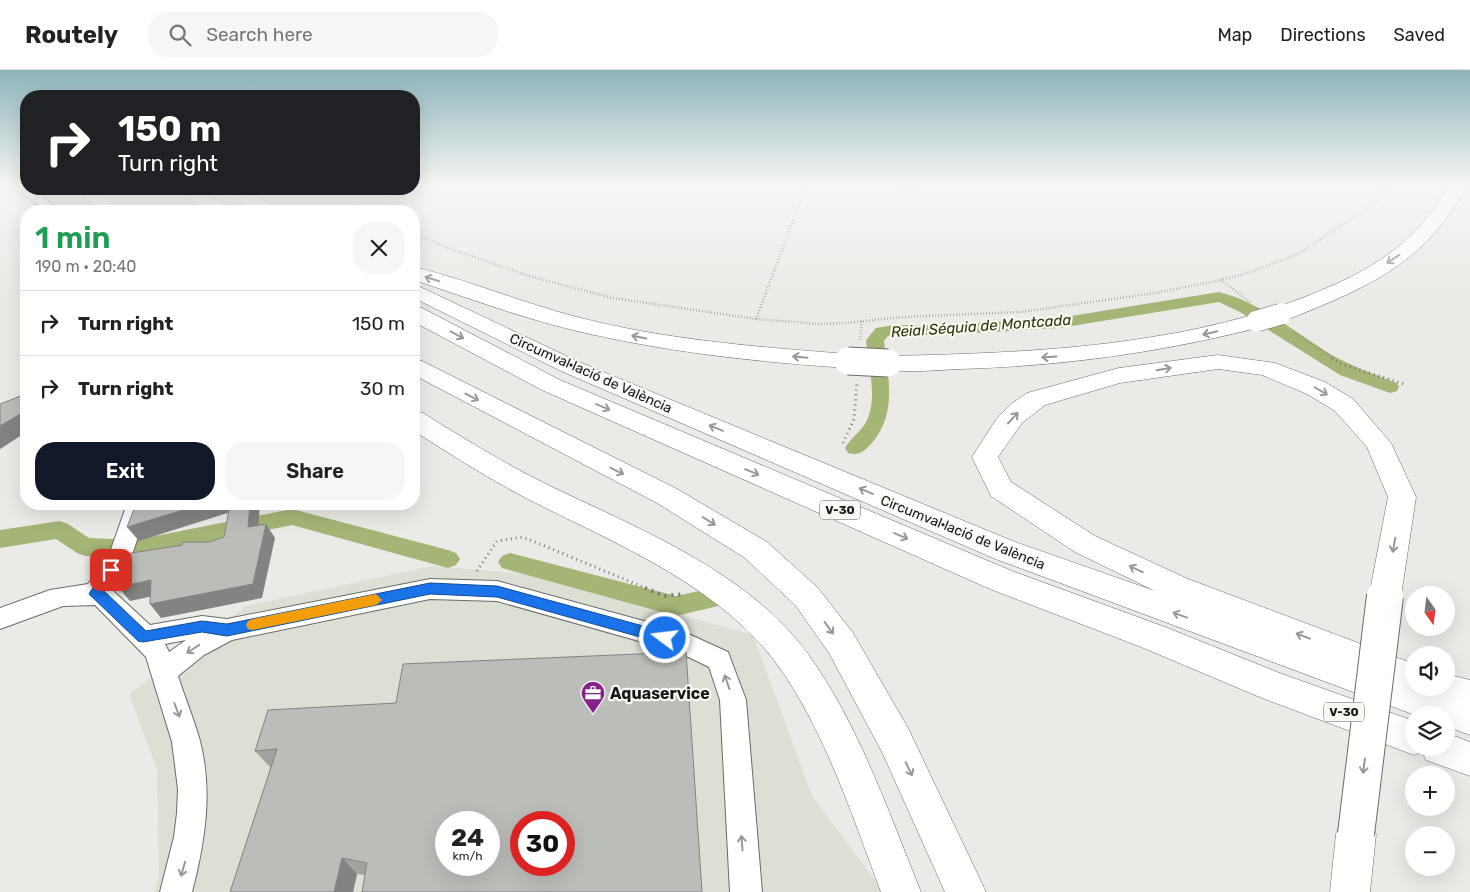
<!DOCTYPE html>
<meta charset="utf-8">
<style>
:root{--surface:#fff;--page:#f6f6f6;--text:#222;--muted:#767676;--line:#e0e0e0;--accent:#111827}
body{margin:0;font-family:Rubik,sans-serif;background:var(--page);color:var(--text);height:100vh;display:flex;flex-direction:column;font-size:19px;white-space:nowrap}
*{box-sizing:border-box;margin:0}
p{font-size:16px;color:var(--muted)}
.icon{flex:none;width:28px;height:28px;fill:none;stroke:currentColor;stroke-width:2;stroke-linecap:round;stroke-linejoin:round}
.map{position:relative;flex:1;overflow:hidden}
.side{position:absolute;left:20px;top:135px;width:400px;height:305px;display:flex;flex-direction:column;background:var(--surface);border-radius:20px;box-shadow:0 5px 20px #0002}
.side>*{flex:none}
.top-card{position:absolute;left:20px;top:20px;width:400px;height:105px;border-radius:20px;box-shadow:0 5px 20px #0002;background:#202124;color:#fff;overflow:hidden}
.needle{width:32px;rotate:166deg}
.buttons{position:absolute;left:1405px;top:516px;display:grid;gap:10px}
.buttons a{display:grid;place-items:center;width:50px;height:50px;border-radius:50%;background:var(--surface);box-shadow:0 5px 20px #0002;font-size:25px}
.speed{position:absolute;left:435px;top:741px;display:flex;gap:10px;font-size:25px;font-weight:700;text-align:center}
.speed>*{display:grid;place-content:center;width:65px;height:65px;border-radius:50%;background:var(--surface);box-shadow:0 5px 20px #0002;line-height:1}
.speed small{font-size:12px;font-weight:400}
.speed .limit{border:8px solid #d22;background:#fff;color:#111}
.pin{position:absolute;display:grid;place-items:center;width:42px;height:42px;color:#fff;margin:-21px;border-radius:10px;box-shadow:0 2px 8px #0006}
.me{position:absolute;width:55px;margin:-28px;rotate:285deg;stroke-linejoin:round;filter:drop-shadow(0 0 4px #0008)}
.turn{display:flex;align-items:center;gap:18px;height:105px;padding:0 15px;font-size:22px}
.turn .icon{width:65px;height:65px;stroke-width:2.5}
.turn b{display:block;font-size:35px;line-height:42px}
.round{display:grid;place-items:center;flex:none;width:52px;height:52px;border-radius:20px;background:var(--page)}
.summary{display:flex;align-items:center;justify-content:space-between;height:85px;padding:0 15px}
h1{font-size:30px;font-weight:600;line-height:38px;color:#1e9e55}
.action{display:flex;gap:10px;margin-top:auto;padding:10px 15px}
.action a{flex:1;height:58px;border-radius:20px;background:var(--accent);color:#fff;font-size:20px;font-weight:600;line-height:58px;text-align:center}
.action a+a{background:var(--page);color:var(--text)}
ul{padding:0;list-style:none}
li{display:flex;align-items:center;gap:15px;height:65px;padding:0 15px;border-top:1px solid var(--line)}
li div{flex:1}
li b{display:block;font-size:19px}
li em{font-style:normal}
header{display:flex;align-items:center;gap:30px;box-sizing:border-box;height:70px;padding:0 25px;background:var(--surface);border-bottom:1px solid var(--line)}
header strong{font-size:24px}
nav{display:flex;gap:28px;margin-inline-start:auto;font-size:18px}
.search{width:350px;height:45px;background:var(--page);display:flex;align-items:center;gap:12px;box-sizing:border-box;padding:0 18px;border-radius:20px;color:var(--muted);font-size:19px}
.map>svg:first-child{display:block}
.built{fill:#dcdfd4;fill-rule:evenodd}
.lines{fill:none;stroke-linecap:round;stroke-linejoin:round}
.canal{fill:#a5b576;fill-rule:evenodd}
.street-casing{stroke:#6a6b67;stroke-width:2}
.secondary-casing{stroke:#6a6b67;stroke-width:1}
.highway-casing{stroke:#6a6b67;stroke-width:1}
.path-far2{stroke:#777875;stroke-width:2.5;stroke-dasharray:0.5 2.5;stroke-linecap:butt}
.path-far1{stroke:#777875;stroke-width:3;stroke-dasharray:1 4;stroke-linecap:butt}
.path{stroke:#777875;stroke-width:4;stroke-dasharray:2 5;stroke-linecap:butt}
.street{fill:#fff;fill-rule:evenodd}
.secondary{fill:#fff;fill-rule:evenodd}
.highway{fill:#fff;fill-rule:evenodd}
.highway-bridge-far2-casing{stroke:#6a6b67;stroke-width:22;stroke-linecap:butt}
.highway-bridge-far1-casing{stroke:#6a6b67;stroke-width:29;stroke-linecap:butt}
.highway-bridge-casing{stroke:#6a6b67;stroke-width:38;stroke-linecap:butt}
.highway-bridge-far2{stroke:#fff;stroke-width:21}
.highway-bridge-far1{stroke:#fff;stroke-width:27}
.highway-bridge{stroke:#fff;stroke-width:36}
.wall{fill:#a1a39f}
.shaded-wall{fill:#838482}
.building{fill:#bbbdb9;stroke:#838482;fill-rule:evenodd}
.oneway{stroke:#979897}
.route{fill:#1a73e8;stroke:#114b97}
.slow{fill:#f59e0b}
.labels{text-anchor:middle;stroke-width:4.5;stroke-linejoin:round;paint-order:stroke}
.shield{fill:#f7f9f4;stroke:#5b5c59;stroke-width:1}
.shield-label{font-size:12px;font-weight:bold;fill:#181917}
.street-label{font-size:14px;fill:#181917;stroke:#f7f9f4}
.water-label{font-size:15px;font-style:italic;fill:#2b3503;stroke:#f7f9f4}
.near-poi-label{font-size:16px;font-weight:bold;fill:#181917;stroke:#f7f9f4;text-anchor:start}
</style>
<header>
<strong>Routely</strong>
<div class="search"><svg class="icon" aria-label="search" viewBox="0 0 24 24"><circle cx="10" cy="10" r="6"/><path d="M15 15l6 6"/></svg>Search here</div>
<nav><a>Map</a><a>Directions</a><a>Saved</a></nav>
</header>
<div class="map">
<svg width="1470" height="822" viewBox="0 0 1470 822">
<rect width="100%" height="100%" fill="#eaebe7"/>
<path class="built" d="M432,496L538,505L753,565L812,726L884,822H154L159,807L157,700L129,624L246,536ZM446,752H489V795H446ZM521,752H564V795H521Z"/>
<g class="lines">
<g class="canal">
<path d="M1219,222C1260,232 1294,262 1330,284C1351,296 1373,304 1397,313L1399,317L1397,321L1390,323L1340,305L1240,242L1219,232L1059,258L942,265H894L888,266L884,271C888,308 898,343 871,374C863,382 859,386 848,383L845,378C850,369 859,363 865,354C879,331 868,295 866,270L876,258L894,255H942L1059,248Z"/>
<path d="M292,439L448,480L456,483L460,489L456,495L448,498L292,455L135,488L85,486L77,483L56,469L0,478V460L60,451L68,454L89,468L135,470Z"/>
<path d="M510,483L676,526L713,518L722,521L725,528L722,535L676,546L502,498L498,492L502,486Z"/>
</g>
<defs>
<g id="street">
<path d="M9,114H26V119H32L62,141H46Z"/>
<path d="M127,434H149L131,488L111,519L150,555L202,546L227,549L430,509L497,511L684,562L728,582L746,630L762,822H730L720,630L709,597L678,582L497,531L430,529L232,570L204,585L178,606C185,628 194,649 200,671C213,722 205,772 192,822H160L174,767L177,743L178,719L172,672L146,587L95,535L63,536L0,559V538L50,520L88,514L109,485ZM186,570L169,582L165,574Z"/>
</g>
<g id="secondary">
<path d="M75,119H95L121,141H101Z"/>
<path d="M414,341L423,343C463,368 502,392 544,413C634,457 747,500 808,584C859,655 888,741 921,822H881C853,748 828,670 784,604C725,516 615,474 524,427C486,407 450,384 414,361Z"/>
</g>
<g id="highway">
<path d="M1449,114H1467C1428,193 1366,218 1289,249L1281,251L1273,249L1270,244L1273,239C1346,212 1411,187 1449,114Z"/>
<path d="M175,119H197L230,137L232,141H210L178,123Z"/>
<path d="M218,119H240L277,137L279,141H256L221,123Z"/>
<path d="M414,197C469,210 522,233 577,247C665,270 758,277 848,284L856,286L860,291L856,296L848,298C757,292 666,282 577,261C522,248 468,228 414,210Z"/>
<path d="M414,214L577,291L1015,472L1155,521L1075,482L991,426L972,387L997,348L1011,334L1027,323L1119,298L1218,285L1275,293L1325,312L1353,329L1391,373L1416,427L1401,526L1396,535L1385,539L1374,535L1369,526L1388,427L1367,377L1335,341L1307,324L1262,305L1218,299L1120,313L1045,335L1022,353L998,387L1011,412L1095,466L1188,509L1414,594V618H1446V604L1470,610V665L1446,656V645H1415L993,488L561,301L414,228Z"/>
<path d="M414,236L422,238L560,310L1012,501L1165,557L1282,604L1414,651V678H1446V663L1470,672V706L1426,690L1422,682L1414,685L1262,628L1141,577L990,519L542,320L414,252Z"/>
<path d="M1257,244L1265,246L1268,251L1265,256C1164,282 1064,296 960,299C934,300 904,304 880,298L876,293L880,288L888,286C981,284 1073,281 1164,265C1196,260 1226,252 1257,244Z"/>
<path d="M414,289L422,291L677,419L767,472L818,518L853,563L908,658L986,822H945L882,682L829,583L796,536L745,488L657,433L414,305Z"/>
<path d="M1356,744L1370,750L1376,764L1370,822H1330L1336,764L1342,750Z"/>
</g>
</defs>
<use href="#street" class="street-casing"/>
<use href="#secondary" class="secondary-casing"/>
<use href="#highway" class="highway-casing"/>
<g class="path-far2">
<path d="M846,114L916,116L919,114"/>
<path d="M325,119L370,141"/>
<path d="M414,163L448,178L529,206L613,228L756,249L820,254L845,253L903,247L1020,242L1155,223L1221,210L1254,201L1298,184L1374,134L1389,114"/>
<path d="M1221,210L1250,232"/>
<path d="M756,249L806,116L813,114"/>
<path d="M1293,261L1334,289"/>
<path d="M860,270L862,250"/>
</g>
<g class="path-far1">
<path d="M1332,288L1339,293L1404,314"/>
<path d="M843,373L854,349L857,313"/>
<path d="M477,501L497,471L523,467L648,519"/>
</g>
<path class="path" d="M645,518L664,526L685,524"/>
<use href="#street" class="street"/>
<use href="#secondary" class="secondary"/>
<use href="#highway" class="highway"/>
<defs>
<path id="highway-bridge-far2" d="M1257,251L1281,244"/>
<path id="highway-bridge-far1" d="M848,291L888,293"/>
<path id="highway-bridge" d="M1356,764L1385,526"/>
</defs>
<use href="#highway-bridge-far2" class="highway-bridge-far2-casing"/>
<use href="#highway-bridge-far1" class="highway-bridge-far1-casing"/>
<use href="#highway-bridge" class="highway-bridge-casing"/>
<use href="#highway-bridge-far2" class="highway-bridge-far2"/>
<use href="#highway-bridge-far1" class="highway-bridge-far1"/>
<use href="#highway-bridge" class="highway-bridge"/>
</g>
<g class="wall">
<path d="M26,324V362L0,379V334Z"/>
<path d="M396,633L365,805L357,804L353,822H230L271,698L255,681Z"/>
</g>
<g class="shaded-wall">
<path d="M22,343L26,348V362L0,379V356Z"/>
<path d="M203,434H237L240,439L139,471L127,457Z"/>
<path d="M250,434H260L257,470L248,457Z"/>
<path d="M266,454L275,468L262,528L161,548L150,534Z"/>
<path d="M151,510L163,524L130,531L118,517Z"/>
<path d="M342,788L357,804L353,822H334Z"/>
</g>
<g class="building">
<path d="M26,324V343H22L0,356V334Z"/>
<path d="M136,434H203L127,457Z"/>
<path d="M230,434H250L248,457L266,454L253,514L150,534L151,510L118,517L126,484L182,475L183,472H209L224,467Z"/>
<path d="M686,582L702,822H362L367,793L342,788L334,822H230L277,679L255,681L268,640L396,633L403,594ZM446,752H489V795H446ZM521,752H564V795H521Z"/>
</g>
<defs><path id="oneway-shaft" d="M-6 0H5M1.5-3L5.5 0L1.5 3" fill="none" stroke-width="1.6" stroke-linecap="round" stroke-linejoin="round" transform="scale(1.25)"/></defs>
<g class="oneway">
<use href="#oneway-shaft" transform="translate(1393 189) rotate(147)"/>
<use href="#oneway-shaft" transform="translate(432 209) rotate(-162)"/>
<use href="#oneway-shaft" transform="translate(1210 263) rotate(167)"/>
<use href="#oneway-shaft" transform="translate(457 265) rotate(28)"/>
<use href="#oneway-shaft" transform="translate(639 267) rotate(-169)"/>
<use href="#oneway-shaft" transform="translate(800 287) rotate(-175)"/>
<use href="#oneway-shaft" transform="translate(1049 287) rotate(176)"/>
<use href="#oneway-shaft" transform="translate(1164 299) rotate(-9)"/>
<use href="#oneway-shaft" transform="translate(1321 321) rotate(30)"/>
<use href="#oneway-shaft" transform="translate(472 327) rotate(27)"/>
<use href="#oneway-shaft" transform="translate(603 337) rotate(23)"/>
<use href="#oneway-shaft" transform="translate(1013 348) rotate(-47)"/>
<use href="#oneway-shaft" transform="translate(716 358) rotate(-157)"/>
<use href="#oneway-shaft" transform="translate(617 401) rotate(27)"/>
<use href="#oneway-shaft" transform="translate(752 402) rotate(23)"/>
<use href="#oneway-shaft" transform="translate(866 421) rotate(-157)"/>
<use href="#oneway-shaft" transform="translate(709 451) rotate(32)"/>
<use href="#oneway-shaft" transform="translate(901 466) rotate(23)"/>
<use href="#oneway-shaft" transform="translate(1394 475) rotate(100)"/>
<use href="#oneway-shaft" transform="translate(1136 499) rotate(-155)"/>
<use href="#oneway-shaft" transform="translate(1180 545) rotate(-160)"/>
<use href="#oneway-shaft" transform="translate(829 558) rotate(54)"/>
<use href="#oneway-shaft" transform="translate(1303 566) rotate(-159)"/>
<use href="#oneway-shaft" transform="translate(193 579) rotate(146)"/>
<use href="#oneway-shaft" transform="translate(727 612) rotate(-109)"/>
<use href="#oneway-shaft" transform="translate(177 640) rotate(69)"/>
<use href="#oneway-shaft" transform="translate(1364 696) rotate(97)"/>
<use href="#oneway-shaft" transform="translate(909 699) rotate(64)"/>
<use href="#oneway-shaft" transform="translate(742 773) rotate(-94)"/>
<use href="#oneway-shaft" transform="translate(183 799) rotate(106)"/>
</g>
<linearGradient id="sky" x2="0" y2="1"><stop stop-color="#8db4ba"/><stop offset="0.5" stop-color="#f6f6f4"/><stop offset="1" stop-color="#f6f6f4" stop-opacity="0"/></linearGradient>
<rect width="1470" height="229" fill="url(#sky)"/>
<path class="route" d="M111,495L117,500L104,521L146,561L202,551L227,554L430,513L497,516L665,562L670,564L672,568L670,572L665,574L497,527L430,524L227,566L202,562L143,572L138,571L89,524L107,496Z"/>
<path class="slow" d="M376,524L382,530L376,535L253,560L248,559L246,555L248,551L253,549Z"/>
<defs>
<symbol id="office-pin" viewBox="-11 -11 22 30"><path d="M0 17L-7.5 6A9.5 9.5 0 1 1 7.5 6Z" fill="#86218a" stroke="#f7f9f4"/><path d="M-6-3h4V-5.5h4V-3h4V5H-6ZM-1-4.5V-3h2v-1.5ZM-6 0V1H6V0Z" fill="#fff"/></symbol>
</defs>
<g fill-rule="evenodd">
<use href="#office-pin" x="579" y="609" width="28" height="38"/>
</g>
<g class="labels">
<g class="shield">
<rect x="820" y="430.5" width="40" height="19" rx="4"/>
<rect x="1324" y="632.5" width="40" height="19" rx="4"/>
</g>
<g class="shield-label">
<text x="840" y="444">V-30</text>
<text x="1344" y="646">V-30</text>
</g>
<g class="street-label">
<text transform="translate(591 303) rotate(24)" y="5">Circumval·lació de València</text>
<text transform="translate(963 462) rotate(22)" y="5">Circumval·lació de València</text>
</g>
<g class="water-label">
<text transform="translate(981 256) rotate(-4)" y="5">Reial Séquia de Montcada</text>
</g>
<g class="near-poi-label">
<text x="610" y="629">Aquaservice</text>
</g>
</g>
</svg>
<div class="buttons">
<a><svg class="needle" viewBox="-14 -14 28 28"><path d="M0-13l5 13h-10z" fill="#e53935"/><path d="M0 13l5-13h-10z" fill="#767676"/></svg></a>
<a><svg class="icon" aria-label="sound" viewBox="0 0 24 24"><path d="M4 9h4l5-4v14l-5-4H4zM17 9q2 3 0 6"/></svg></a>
<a><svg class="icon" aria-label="layers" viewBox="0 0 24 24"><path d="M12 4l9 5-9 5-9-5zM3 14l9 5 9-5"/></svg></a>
<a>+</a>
<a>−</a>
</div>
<div class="speed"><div>24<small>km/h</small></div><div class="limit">30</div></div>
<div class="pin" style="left:111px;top:500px;background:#d93025"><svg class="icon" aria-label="arrive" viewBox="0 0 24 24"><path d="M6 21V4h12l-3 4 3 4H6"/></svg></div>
<svg class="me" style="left:665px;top:568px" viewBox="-20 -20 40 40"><circle r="17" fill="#1a73e8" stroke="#fff" stroke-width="3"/><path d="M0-11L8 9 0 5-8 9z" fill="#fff"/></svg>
<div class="top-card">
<div class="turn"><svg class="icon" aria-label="right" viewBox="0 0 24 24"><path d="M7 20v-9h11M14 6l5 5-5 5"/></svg><div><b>150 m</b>Turn right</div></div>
</div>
<section class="side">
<div class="summary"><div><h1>1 min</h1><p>190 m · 20:40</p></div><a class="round"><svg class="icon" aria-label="close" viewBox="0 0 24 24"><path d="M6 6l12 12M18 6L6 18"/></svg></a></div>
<ul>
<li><svg class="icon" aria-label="right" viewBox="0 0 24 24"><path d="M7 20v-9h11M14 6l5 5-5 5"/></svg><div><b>Turn right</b></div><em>150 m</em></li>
<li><svg class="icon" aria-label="right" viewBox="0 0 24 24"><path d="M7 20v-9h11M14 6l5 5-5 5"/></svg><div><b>Turn right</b></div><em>30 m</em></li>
</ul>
<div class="action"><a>Exit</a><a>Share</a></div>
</section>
</div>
